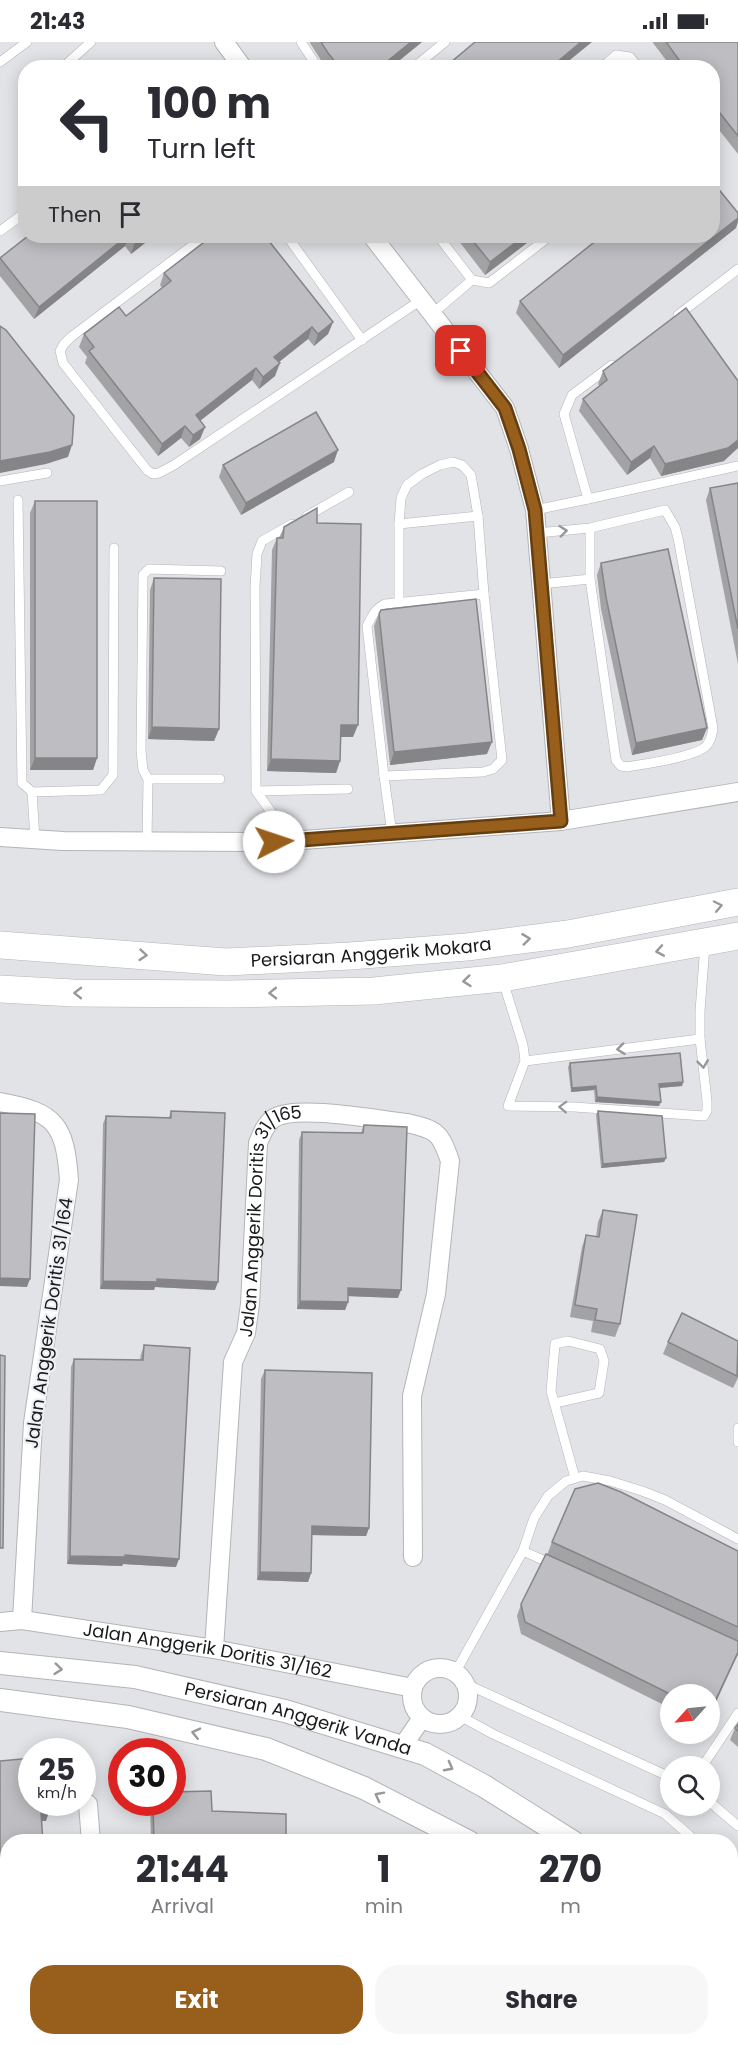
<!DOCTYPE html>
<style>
:root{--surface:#fff;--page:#f7f7f7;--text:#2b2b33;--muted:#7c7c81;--accent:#985f1c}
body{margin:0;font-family:Poppins,sans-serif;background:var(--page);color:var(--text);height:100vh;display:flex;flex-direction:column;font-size:22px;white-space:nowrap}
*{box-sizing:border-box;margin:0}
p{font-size:20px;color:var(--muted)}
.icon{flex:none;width:33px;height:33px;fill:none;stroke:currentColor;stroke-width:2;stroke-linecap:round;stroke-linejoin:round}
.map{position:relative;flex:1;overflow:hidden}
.sheet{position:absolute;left:0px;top:1792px;width:738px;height:212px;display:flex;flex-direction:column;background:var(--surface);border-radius:24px 24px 0 0;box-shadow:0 3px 15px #0003}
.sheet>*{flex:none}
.top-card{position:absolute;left:18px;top:18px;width:702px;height:183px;border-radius:24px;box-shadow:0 3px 15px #0003;background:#fff;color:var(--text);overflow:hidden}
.needle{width:39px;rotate:243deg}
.fabs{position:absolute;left:660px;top:1642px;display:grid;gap:12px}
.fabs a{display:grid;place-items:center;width:60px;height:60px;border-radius:50%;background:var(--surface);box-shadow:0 3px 15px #0003;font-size:30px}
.speed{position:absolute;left:18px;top:1696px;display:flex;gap:12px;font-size:30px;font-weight:700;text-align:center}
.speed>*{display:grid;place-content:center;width:78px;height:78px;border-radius:50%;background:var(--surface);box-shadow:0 3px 15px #0003;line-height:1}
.speed small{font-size:15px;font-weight:400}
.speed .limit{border:9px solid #d22;background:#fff;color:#111}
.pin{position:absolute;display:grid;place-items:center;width:51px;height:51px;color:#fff;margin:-26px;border-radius:12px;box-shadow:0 3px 9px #0006}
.me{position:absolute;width:66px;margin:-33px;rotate:86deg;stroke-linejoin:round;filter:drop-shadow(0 0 4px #0008)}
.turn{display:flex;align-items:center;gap:21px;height:126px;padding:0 30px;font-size:27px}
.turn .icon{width:78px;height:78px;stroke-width:2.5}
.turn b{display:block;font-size:42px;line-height:51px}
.then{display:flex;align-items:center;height:57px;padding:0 30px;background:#0003;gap:12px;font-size:22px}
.eta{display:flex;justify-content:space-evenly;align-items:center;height:102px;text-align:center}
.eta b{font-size:36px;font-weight:700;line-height:42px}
.button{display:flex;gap:12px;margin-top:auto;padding:12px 30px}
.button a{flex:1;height:69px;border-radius:24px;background:var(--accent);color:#fff;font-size:24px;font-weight:700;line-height:69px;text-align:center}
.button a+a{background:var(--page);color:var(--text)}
.status{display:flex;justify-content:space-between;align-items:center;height:42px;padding:0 30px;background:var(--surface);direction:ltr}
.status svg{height:16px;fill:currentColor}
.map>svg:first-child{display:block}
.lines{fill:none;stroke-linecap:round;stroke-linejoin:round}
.service-casing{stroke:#b4b4b9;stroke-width:10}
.minor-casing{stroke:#b4b4b9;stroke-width:20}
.tertiary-casing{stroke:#b4b4b9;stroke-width:24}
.primary-casing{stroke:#b4b4b9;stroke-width:28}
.service{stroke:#fff;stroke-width:9}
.minor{stroke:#fff;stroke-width:18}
.tertiary{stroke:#fff;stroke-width:22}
.primary{stroke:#fff;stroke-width:27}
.wall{fill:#a3a3a6}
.shaded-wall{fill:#858487}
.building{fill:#bebdc1;stroke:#858487;stroke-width:1.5}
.oneway{stroke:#989898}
.route-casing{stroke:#633e12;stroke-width:15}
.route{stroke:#985f1c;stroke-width:10}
.labels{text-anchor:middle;stroke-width:4.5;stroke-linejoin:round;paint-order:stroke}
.street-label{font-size:18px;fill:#191a1b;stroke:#eff0f5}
</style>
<div class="status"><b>21:43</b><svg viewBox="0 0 49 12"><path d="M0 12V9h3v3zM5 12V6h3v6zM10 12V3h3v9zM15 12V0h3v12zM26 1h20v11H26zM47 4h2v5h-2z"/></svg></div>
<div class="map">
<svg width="738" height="2003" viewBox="0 0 738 2003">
<rect width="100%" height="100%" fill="#e2e3e7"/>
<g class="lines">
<defs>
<g id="service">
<path d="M301,0L318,26"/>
<path d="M0,20L27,0"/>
<path d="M62,26L91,0"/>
<path d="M413,26L445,0"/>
<path d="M601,26L616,13L630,15L639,26"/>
<path d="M0,189L26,170"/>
<path d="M205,194L71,295L64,302L60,309L63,321L147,428L153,432L159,431L174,423L421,258"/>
<path d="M287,194L362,298"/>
<path d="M438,194L472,238L489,241L550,194"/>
<path d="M432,272L472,238"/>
<path d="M678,273L738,227"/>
<path d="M612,323L572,353L564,372L588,457L738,424"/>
<path d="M0,439L47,431"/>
<path d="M18,458L22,741L32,750"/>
<path d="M535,468L588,457"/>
<path d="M307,474L349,450"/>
<path d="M399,482L478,474"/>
<path d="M537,491L590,486L665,468L675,485L678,496L713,686C712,693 711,699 706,704C696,715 644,722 627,725L621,724L616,718L590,537V486"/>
<path d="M541,542L590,537"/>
<path d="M384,734L367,584C372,574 375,567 385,562L484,552"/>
<path d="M220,737H148L143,728L141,709L143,533L149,527L221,529"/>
<path d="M256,749L348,747"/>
<path d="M392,792L384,734L483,730L493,727L502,718L484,552L478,474L471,433L462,423L453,420L440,423L422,432L407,443L401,456L399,482V559"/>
<path d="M35,797L32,750L101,748L113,733L114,506"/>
<path d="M147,799L148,737"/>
<path d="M274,800V774L256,749L255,545L257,512L262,499L292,482"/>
<path d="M503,939L523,1003L525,1019L508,1064L574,1065L704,1074L707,1069V1059L700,997V969L705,903"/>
<path d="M525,1019L700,997"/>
<path d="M555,1361L599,1351L604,1319L600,1307L568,1299L555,1302L551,1349L575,1436"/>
<path d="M738,1386V1400"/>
<path d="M523,1509L554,1523"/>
<path d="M455,1631L523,1509L534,1476L548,1454L566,1439L583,1434L610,1439L642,1449L665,1458L738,1497"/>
<path d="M464,1641L670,1735"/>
<path d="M460,1674L493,1692L665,1772L697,1800"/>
<path d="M702,1725L738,1671"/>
<path d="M710,1760L738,1784"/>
<path d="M730,1829L738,1835"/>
</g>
<g id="minor">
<path d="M224,0L243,26"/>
<path d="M372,194L505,366L519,407L535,468L561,779"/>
<path d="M0,795L63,799L276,800L561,779L738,750"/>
<path d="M0,1060C56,1070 65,1083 69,1138L33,1381L22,1578"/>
<path id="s1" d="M0,1580L22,1578L214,1607L413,1646"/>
<path id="s2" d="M214,1607L233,1320L246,1291L250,1262L258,1101C262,1091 267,1079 276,1075C299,1063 379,1078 407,1081C437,1088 440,1090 450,1119L436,1252L412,1354L413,1515"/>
<circle cx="440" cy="1654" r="28"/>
<path d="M402,1705L422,1676"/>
<path d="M88,1762L91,1800"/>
<path d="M98,2003L99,1996"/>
<path d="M334,2003V1996"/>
<path d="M575,2003L579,1996"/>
</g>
<g id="tertiary">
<path id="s3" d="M0,1621L135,1635L285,1669L425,1712L484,1744L573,1800"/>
<path d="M0,1658L128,1675L266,1707L364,1746L469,1800"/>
<path d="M730,1935L738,1946"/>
<path d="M666,1996L671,2003"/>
</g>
<g id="primary">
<path id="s4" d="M0,903L226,920L350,914L467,905L568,892L738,860"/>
<path d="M0,947L73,951L230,952L374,949L502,936L738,894"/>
</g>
</defs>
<use href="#service" class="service-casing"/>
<use href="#minor" class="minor-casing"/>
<use href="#tertiary" class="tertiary-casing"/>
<use href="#primary" class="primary-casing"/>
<use href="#service" class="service"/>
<use href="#minor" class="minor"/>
<use href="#tertiary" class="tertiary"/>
<use href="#primary" class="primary"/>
</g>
<g class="wall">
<path d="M310,0H422L390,26H326L310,1Z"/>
<path d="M653,0H738V112L712,79V26H672L653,1Z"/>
<path d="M736,186L559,326L516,271L520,259Z"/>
<path d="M28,194H154L131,212L125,204L34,277L0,234V216Z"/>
<path d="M455,194H536L485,233Z"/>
<path d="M164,231L333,280L328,292L314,304L308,297L279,320L275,334L259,347L252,338L200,379L205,385L200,397L189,405L181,396L158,414L85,321L87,315L79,305L84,292L126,274L162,246L160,243Z"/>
<path d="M603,329L724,419L661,434L650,416L627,433L579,369L583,357L600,344L598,342Z"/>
<path d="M334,420L241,473L219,435L223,423Z"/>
<path d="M738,441V622L706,458L710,446Z"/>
<path d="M35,459L97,716L93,728H30V471Z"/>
<path d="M317,481L353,695H341L340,719L336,731L267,729L272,508L277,496H279L284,485Z"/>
<path d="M601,521L707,686L702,698L632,713L601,567L597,533Z"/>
<path d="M154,536L219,687L214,699L148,697L150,548Z"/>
<path d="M379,572L487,712L390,723L374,584Z"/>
<path d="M570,1021L683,1040L682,1044L659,1046V1064L595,1060L594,1048L571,1050L568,1025Z"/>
<path d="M171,1069L215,1248L155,1245L154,1248L100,1247L103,1082L106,1074L169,1075Z"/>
<path d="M598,1069L666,1116L664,1120L601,1126L596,1073Z"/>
<path d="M364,1083L398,1256L348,1254V1260L345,1268L297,1267L299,1098L302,1090L361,1091Z"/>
<path d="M603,1168L620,1282L615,1295L591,1290L593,1279L570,1275L582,1205L586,1193L596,1195L598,1180Z"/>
<path d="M738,1299V1336L733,1346L663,1312L668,1300Z"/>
<path d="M144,1303L176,1525L123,1522L122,1524L67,1522L71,1325L74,1317L140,1318L141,1312Z"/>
<path d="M265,1328L369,1486L366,1494L312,1493L311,1531L308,1540L257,1538L261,1337Z"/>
<path d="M552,1500L738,1509V1613L710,1653H670V1666L521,1592L517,1574L521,1562L632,1551L547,1513Z"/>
<path d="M738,1682V1705L730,1698L735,1686Z"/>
<path d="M150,1761H172L212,1769L286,1800H151Z"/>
</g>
<g class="shaded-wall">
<path d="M411,0H422L390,26H379Z"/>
<path d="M581,0H592L560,26H550Z"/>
<path d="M738,176V180L736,186L559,326L563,313Z"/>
<path d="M127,194H129L125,204L34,277L39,265Z"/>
<path d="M143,194H154L131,212L135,200Z"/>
<path d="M524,194H536L485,233L490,220Z"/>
<path d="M333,280L328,292L314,304L318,292Z"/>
<path d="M312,285L308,297L270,327L274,315Z"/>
<path d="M280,321L275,334L259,347L263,335Z"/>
<path d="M256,326L252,338L192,385L196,373Z"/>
<path d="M185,384L181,396L158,414L162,402Z"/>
<path d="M205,385L200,397L189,405L193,393Z"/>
<path d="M738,398V406L724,419L661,434L665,422Z"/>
<path d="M72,403L68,415L46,422L0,431V419Z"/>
<path d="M654,404L650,416L627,433L631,420Z"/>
<path d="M338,408L334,420L241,473L246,461Z"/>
<path d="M341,683H358L353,695H337Z"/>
<path d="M152,685L219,687L214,699L148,697Z"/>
<path d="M707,686L702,698L632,713L636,701Z"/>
<path d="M492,700L487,712L390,723L394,710Z"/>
<path d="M35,716H97L93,728H30Z"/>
<path d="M271,717L340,719L336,731L267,729Z"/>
<path d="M683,1040L682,1044L658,1046L659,1042Z"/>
<path d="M596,1044L594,1048L571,1050L572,1046Z"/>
<path d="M597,1055L661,1060L659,1064L595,1060Z"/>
<path d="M666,1116L664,1120L601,1126L603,1122Z"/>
<path d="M0,1236L30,1237L27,1245L0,1244Z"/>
<path d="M157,1237L218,1240L215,1248L155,1245L154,1248L100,1247L103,1239Z"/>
<path d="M348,1246L401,1248L398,1256L345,1254Z"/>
<path d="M300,1259L348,1260L345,1268L297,1267Z"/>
<path d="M312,1484L369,1486L366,1494L309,1493Z"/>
<path d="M125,1513L179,1517L176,1525L123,1522L122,1524L67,1522L70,1514Z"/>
<path d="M260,1530L311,1531L308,1540L257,1538Z"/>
<path d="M738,1610V1612L710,1673V1670Z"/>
<path d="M49,1770L46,1779H38L41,1771Z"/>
</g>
<g class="building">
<path d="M321,0H411L379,26H340L328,11Z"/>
<path d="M475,0H581L550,26H444Z"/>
<path d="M666,0H738V94L712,61V26H685Z"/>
<path d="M624,19L629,26H616Z"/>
<path d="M712,139L738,171V176L563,313L520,259L602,194H712Z"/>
<path d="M28,194H127L39,265L0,216Z"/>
<path d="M130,194H143L135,200Z"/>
<path d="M212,194H265L333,280L318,292L312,285L274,315L280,321L263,335L256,326L196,373L205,385L193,393L185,384L162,402L89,309L94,305L84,292L119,265L126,274L171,239L164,231Z"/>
<path d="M469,194H524L490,220Z"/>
<path d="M686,266L738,339V398L728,406L665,422L654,404L631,420L583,357L607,338L603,329Z"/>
<path d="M0,284L6,288L74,374L72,403L50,410L0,419Z"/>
<path d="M316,370L338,408L246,461L223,423Z"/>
<path d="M738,441V587L710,446Z"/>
<rect x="35" y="459" width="62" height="257"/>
<path d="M317,466V481L361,482L358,683H341L340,719L271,717L277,496H283L284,485Z"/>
<path d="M668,507L707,686L636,701L606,555L601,521Z"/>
<path d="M154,536L221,537L219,687L152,685Z"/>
<path d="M476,557L492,700L394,710L379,572L381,568Z"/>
<path d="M680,1011L683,1040L659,1042L661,1060L597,1055L596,1044L572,1046L570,1021Z"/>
<path d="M171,1069L225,1071L218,1240L157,1237V1240L103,1239L106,1074L171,1076Z"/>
<path d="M598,1069L662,1074L666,1116L603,1122Z"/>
<path d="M0,1071L35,1072L30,1237L0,1236Z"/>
<path d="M364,1083L407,1085L401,1248L348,1246V1260L300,1259L302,1090L363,1091Z"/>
<path d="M603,1168L637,1173L620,1282L595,1278L597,1267L575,1263L586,1193L599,1195Z"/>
<path d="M682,1271L738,1299L737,1334L668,1300Z"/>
<path d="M144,1303L190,1306L179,1517L125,1513V1515L70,1514L74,1317L143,1318Z"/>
<path d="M0,1313L5,1314L3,1506H0Z"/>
<path d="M265,1328L372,1331L369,1486L312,1484L311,1531L260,1530Z"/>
<path d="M598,1441L621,1450L738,1509V1585L552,1500L575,1447Z"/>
<path d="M546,1512L738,1599V1610L710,1670V1653H672L525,1580L521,1562Z"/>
<path d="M738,1682V1689L735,1686Z"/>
<path d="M32,1716V1761H48L49,1770L41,1771L43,1800H8V1996H62V2003H0V1719Z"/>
<path d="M211,1749L212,1769L286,1772V1800H154L153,1761H172V1750Z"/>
<path d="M167,1996L237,1997L290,1996L289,2003H166Z"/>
<path d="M382,1996H511L510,2000L518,2003H381Z"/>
</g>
<defs><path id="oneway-chevron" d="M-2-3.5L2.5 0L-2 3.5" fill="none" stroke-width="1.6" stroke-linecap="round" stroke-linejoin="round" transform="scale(1.5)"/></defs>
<g class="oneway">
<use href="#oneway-chevron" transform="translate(563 489) rotate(-6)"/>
<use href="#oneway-chevron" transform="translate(718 864) rotate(-12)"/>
<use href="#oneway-chevron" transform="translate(526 897) rotate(-7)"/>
<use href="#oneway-chevron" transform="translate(660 909) rotate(170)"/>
<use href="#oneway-chevron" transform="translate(143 913) rotate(5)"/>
<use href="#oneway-chevron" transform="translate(467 939) rotate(174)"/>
<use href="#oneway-chevron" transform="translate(78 951) rotate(-179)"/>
<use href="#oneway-chevron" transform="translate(273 951) rotate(179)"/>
<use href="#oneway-chevron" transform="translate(621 1007) rotate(173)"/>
<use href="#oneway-chevron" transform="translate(703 1022) rotate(83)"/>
<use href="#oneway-chevron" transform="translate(563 1065) rotate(-178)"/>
<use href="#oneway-chevron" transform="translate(58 1627) rotate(6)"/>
<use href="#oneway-chevron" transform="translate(196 1691) rotate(-167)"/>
<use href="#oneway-chevron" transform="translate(449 1725) rotate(28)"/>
<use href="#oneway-chevron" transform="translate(379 1754) rotate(-153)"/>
</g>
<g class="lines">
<defs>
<path id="route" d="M274,800L561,779L535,468L519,407L505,366L461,309"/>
</defs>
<use href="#route" class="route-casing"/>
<use href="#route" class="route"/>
</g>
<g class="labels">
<g class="street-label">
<text dy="6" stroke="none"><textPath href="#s4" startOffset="372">Persiaran Anggerik Mokara</textPath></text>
<text dy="6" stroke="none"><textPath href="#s2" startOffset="442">Jalan Anggerik Doritis 31/165</textPath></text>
<text transform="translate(49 1281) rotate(-82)" y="6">Jalan Anggerik Doritis 31/164</text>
<text dy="6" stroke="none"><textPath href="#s1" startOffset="210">Jalan Anggerik Doritis 31/162</textPath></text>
<text dy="6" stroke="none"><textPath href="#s3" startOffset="304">Persiaran Anggerik Vanda</textPath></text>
</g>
</g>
</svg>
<div class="fabs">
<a><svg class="needle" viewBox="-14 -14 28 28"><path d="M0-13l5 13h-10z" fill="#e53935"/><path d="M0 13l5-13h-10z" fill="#7c7c81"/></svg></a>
<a><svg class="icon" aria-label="search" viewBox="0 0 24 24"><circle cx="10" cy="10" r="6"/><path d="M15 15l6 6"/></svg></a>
</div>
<div class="speed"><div>25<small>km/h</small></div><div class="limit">30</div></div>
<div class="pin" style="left:461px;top:309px;background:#d93025"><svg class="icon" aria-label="arrive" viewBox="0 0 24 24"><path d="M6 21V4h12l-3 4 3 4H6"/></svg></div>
<svg class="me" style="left:274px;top:800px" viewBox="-20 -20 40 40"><circle r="19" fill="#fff"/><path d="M0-13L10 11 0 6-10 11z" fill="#985f1c"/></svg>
<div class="top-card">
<div class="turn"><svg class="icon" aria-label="left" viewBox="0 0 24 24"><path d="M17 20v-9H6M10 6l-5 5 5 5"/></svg><div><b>100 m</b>Turn left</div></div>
<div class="then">Then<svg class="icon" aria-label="arrive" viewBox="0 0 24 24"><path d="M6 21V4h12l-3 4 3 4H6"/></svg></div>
</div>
<section class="sheet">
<div class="eta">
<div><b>21:44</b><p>Arrival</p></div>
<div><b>1</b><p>min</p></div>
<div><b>270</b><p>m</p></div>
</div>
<div class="button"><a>Exit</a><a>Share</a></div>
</section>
</div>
